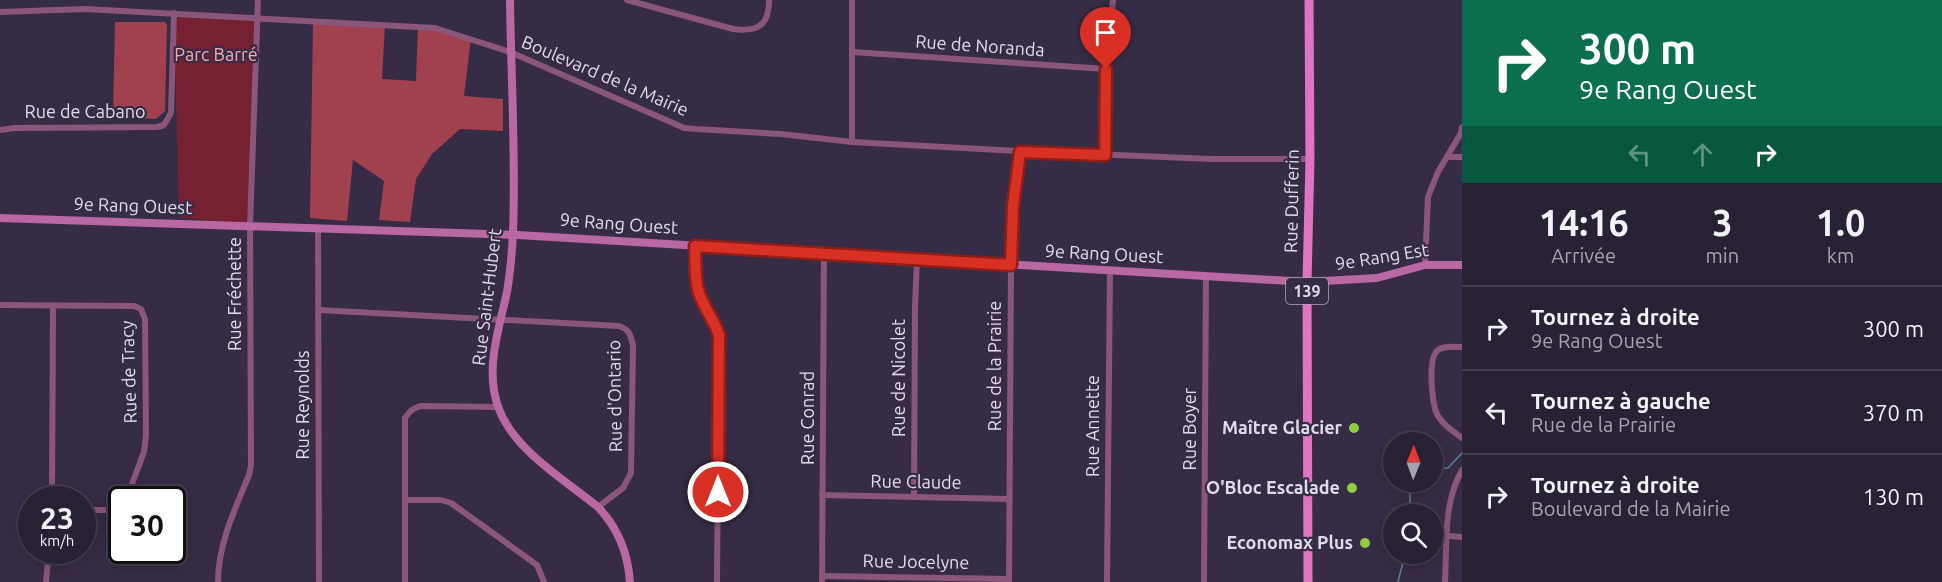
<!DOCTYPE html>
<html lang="fr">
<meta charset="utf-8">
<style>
:root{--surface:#292134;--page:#352e40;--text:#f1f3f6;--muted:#a5a3ac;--line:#453e4f}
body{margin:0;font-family:Ubuntu,sans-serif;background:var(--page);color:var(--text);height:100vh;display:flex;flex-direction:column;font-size:22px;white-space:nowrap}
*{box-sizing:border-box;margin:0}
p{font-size:20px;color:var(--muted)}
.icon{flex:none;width:33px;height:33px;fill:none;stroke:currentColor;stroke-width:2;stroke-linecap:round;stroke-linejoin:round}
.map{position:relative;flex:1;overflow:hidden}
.sheet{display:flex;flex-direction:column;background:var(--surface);width:480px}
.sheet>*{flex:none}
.banner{background:#0b6e4f;color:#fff;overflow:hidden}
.needle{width:39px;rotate:1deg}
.tools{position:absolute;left:1383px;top:432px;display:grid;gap:12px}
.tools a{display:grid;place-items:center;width:60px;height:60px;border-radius:50%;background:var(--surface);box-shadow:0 3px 15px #0003,0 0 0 2px var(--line);font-size:30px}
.speed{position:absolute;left:18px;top:486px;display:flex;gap:12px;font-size:30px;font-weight:700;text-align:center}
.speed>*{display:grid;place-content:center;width:78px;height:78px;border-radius:50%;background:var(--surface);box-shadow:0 3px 15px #0003,0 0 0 2px var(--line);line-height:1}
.speed small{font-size:15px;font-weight:400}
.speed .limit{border:3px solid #111;border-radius:9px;background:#fff;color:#111}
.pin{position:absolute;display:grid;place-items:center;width:51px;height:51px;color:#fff;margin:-62px -26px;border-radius:50% 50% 50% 0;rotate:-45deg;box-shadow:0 0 6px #0007}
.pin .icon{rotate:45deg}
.me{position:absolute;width:66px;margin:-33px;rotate:0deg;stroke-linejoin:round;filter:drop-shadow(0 0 4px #0008)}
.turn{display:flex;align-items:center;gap:21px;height:126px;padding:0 18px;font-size:27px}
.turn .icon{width:78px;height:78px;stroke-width:2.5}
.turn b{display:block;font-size:42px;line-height:51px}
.lanes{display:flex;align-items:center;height:57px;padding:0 18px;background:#0003;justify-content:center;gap:30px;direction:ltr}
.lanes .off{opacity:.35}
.eta{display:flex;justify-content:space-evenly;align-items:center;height:102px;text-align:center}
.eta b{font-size:36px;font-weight:600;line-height:42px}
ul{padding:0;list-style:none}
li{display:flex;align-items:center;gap:18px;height:84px;padding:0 18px;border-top:2px solid var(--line)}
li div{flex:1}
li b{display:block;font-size:22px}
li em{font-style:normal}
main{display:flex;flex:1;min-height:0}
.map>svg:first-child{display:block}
.green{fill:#762131}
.forest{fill:#a1404f}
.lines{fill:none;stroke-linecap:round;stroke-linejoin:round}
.stream{stroke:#5c839d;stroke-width:1.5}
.street{stroke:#8a567a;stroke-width:6}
.secondary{stroke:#ba68a3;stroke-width:8}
.primary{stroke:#df75c2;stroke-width:9}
.route-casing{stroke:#8d1f18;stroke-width:15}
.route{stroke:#d93025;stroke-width:10}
.poi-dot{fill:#90cd41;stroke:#372c45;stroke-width:2}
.labels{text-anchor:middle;stroke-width:4.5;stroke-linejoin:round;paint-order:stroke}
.shield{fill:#372c45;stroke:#aea6b9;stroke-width:1.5}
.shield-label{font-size:16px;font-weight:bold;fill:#e1daeb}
.street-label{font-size:18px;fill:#e1daeb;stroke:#372c45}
.park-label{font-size:18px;fill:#faaab1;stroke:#372c45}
.poi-label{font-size:18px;font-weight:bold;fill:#e1daeb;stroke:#372c45;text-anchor:end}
</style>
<main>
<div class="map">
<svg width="1462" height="582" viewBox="0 0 1462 582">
<rect width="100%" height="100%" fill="#372c45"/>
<path class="green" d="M174,13L259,17L250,226L179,217Z"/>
<g class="forest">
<path d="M313,21L385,24L382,79L416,81L418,26L471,38L464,96L503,99V131L460,129L432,154L416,179L410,222L379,220L384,181L353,160L347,221L310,218Z"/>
<path d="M115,22H165L167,25L165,111L156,119L113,116Z"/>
</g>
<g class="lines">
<g class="stream">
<path d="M1432,469L1448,468L1462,453"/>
<path d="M1410,514V482"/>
<path d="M1398,582L1405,554"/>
</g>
<g class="street">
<path d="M627,0L733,29C758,32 769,26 769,0"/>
<path d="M0,12L85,9L435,28L510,52L673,123L684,128L696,129L781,134L852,142L1020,151L1211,159H1310"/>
<path d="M852,52L1106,69"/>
<path d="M0,130L15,128L157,127L164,125L171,113L174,13"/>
<path d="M852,142V0"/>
<path d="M1105,155L1106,69L1113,0"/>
<path d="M1447,157H1462"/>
<path d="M318,228L319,582"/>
<path d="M695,246C696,260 694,279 699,293C704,308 714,320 719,335L717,582"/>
<path d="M1425,265L1428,197L1438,172L1461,133L1462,127"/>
<path d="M0,305L134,306L141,309L145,319L146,436L144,452L126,500"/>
<path d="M318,310L619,326C630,330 630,334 633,345L631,473L623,488L598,507"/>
<path d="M1462,347C1454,347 1441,345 1436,352C1428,362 1432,406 1438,416C1443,425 1454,432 1462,438"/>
<path d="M822,495L1009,499"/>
<path d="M914,497L915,307L917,259"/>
<path d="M52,500L53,306"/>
<path d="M405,500H441L451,503L537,565L544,582"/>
<path d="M82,510H118L122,507"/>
<path d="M1448,536L1462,537"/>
<path d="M822,576L1009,579"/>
<path d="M46,582L49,550"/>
<path d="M218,582C218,544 235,509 249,475L251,465L250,226L258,0"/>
<path d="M405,582V418C410,411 413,408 421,406L498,407"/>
<path d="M822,582L824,253"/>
<path d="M1009,582L1011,265L1013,206L1020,151"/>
<path d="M1107,582L1110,270"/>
<path d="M1204,582L1206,276"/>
<path d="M1445,582C1447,545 1443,503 1462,470"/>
</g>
<g class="secondary">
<path d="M510,0C511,78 516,156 513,233C512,252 510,274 507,292C499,329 484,371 499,409C514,450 565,480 598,507C618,528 628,553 630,582"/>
<path d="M0,218L518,235L1307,282L1377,278L1425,265H1462"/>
</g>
<path class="primary" d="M1308,582L1307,282L1310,159L1309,0"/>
</g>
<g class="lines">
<defs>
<path id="route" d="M718,492L719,335C714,320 704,308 699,293C694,279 696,260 695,246L1011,265L1013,206L1020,152L1105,155L1106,69"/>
</defs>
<use href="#route" class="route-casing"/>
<use href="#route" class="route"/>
</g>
<g class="poi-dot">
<circle cx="1354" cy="428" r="6"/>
<circle cx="1352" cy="488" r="6"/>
<circle cx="1365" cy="543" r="6"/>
</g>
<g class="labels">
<rect class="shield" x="1286" y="278" width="42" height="26" rx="4.5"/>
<g class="shield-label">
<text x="1307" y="297">139</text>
</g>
<g class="street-label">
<text transform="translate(980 46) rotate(4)" y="6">Rue de Noranda</text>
<text transform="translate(605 76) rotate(23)" y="6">Boulevard de la Mairie</text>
<text x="85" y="118">Rue de Cabano</text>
<text transform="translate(1292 201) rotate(-89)" y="6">Rue Dufferin</text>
<text transform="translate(133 206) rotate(2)" y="6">9e Rang Ouest</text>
<text transform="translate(619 224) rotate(4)" y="6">9e Rang Ouest</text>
<text transform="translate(1104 254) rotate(3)" y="6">9e Rang Ouest</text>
<text transform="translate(1382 257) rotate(-9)" y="6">9e Rang Est</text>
<text transform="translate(235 294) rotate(-90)" y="6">Rue Fréchette</text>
<text transform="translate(487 297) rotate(-83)" y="6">Rue Saint-Hubert</text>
<text transform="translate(995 366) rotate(-90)" y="6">Rue de la Prairie</text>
<text transform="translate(129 372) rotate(-92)" y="6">Rue de Tracy</text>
<text transform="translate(899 378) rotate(-90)" y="6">Rue de Nicolet</text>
<text transform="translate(615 396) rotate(-91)" y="6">Rue d'Ontario</text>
<text transform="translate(303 405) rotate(-90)" y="6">Rue Reynolds</text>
<text transform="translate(808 418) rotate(-90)" y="6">Rue Conrad</text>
<text transform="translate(1093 426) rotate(-90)" y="6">Rue Annette</text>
<text transform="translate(1190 429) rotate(-90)" y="6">Rue Boyer</text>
<text transform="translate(916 482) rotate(1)" y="6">Rue Claude</text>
<text transform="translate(916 562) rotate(1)" y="6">Rue Jocelyne</text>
</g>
<g class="park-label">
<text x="216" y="61">Parc Barré</text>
</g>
<g class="poi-label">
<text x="1342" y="434">Maître Glacier</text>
<text x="1340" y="494">O'Bloc Escalade</text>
<text x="1353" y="549">Economax Plus</text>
</g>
</g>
</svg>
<div class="tools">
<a><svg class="needle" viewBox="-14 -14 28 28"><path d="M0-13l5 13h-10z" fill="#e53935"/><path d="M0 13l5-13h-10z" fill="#a5a3ac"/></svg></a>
<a><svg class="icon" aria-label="search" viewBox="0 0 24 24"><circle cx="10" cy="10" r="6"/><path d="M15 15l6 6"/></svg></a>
</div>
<div class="speed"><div>23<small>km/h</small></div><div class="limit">30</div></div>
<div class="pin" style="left:1106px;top:69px;background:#d93025"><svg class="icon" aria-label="arrive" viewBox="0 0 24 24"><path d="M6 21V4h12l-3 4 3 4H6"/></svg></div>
<svg class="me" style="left:718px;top:492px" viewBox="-20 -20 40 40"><circle r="17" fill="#d93025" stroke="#fff" stroke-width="3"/><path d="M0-11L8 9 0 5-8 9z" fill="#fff"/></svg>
</div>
<section class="sheet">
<div class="banner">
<div class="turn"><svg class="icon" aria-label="right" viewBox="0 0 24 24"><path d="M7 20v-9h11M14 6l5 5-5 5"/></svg><div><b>300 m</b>9e Rang Ouest</div></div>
<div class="lanes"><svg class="icon off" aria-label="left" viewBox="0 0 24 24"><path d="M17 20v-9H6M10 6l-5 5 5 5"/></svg><svg class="icon off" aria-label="ahead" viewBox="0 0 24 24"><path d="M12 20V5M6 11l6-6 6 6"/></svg><svg class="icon" aria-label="right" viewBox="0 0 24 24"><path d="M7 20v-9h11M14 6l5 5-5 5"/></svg></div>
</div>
<div class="eta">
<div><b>14:16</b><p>Arrivée</p></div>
<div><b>3</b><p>min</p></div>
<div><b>1.0</b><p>km</p></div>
</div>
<ul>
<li><svg class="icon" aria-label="right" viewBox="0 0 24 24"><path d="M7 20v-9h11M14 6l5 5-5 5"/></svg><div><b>Tournez à droite</b><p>9e Rang Ouest</p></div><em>300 m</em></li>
<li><svg class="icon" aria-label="left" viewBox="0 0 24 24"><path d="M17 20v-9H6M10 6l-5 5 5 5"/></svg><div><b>Tournez à gauche</b><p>Rue de la Prairie</p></div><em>370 m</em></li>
<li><svg class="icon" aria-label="right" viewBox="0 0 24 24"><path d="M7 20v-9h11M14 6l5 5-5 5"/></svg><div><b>Tournez à droite</b><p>Boulevard de la Mairie</p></div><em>130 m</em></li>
</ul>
</section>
</main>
